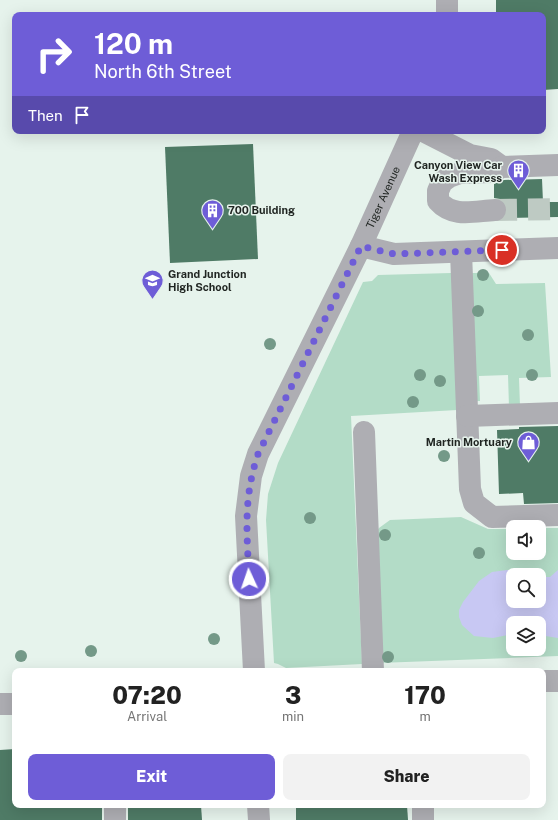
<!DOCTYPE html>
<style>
:root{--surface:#fff;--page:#f2f2f2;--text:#222;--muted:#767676;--accent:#6e5dd7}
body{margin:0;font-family:"Public Sans",sans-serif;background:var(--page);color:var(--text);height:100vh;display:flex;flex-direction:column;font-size:15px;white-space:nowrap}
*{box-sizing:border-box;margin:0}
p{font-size:13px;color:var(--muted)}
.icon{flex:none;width:22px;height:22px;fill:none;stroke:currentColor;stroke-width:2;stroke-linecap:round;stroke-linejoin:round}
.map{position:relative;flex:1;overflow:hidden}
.panel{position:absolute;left:12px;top:668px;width:534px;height:140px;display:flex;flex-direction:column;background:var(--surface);border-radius:8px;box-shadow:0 4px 16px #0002}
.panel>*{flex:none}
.hud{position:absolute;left:12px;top:12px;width:534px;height:122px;border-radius:8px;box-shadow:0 4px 16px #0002;background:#6e5dd7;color:#fff;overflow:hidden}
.buttons{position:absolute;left:506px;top:520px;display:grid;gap:8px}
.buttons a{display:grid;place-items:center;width:40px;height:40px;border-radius:8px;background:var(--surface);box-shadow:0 4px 16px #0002;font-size:20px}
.pin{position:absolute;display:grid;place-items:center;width:34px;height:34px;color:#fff;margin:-17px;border:2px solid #fff;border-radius:50%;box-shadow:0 1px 4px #0007}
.me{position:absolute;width:44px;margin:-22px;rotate:357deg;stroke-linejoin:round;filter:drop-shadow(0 0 3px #0008)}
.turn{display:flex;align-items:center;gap:14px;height:84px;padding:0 16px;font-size:18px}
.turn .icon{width:52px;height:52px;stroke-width:2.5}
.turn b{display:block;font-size:28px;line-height:34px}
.then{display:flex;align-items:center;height:38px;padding:0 16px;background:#0003;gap:8px;font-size:15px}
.eta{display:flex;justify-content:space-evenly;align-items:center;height:68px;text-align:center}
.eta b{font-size:24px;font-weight:800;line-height:28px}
.primary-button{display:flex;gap:8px;margin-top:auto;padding:8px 16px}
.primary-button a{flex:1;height:46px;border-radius:8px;background:var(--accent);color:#fff;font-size:16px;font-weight:800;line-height:46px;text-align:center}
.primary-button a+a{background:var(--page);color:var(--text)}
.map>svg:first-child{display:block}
.green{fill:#b3dcc7;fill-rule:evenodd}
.water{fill:#c8c8f3}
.building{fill:#4f7b66}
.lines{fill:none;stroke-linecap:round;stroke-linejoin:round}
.minor-tunnel{stroke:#becac3;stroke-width:22;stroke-dasharray:22 11;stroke-linecap:butt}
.minor{stroke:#aeaeb3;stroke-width:22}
.tree{fill:#749988}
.route{stroke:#6e5dd7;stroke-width:7;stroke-dasharray:0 12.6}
.labels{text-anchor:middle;stroke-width:3;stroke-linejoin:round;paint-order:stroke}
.poi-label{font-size:11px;font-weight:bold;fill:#1f2421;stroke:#e6f3ec;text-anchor:end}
.street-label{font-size:11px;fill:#1f2421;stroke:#e6f3ec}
</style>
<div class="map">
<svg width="558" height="820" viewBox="0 0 558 820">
<rect width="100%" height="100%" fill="#e6f3ec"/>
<g class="green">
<path d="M451,273L452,278L457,410L351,416L362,664L286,668L278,664L274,663L266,520L268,494L278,463L363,282L372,281L378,275Z"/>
<path d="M470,273H489L496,284L545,283L551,377L519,378L520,406L509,407L508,375L479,376L480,401H476Z"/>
<path d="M461,517L488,529H513V553H539V528H558V656L379,663L374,535L379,528L390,520ZM513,575H539V601H513ZM513,623H539V649H513Z"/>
</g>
<path class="water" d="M507,570H516L531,575H513V601H539V577H550L558,570V638L539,635V623H513V634L493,638L474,636L462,625L459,617V610L463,602L479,581L492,572Z"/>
<g class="building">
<path d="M496,0H558V89L543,90V15H496Z"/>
<path d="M253,144L258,259L170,263L165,147Z"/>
<path d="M542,179L543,202H558V217L504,218L507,209L505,203L500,199L494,198V184L504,180Z"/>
<path d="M558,426V503L524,504L523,493L499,494L497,430L519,429V427Z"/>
<path d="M15,749V805H102V820H0V750Z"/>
<path d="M128,805H201L202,820H128Z"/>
<path d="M296,805H407L408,820H296Z"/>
</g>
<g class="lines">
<path class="minor-tunnel" d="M495,210L558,209"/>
<g class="minor">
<path d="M447,15V0"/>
<path d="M423,131L470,155L491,159L502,167"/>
<path d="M495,210C474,211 453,218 438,201V191L442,182L449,177L460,173L491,172L502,167L558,165"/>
<path d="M361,246L394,254L558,248"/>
<path d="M461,252L470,489L474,503L492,517L558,515"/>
<path d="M467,416L558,413"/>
<path d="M364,432L373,671"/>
<path id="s1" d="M254,671L246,516L251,476L258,454L361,246L413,131"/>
<path d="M543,681H558"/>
<path d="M0,704H15"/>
<path d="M115,805V820"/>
<path d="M258,805L259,820"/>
<path d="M423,805V820"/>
</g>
</g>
<g class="tree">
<circle cx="483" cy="275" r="6"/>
<circle cx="478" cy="311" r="6"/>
<circle cx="528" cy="335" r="6"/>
<circle cx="270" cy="344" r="6"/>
<circle cx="420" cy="375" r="6"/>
<circle cx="532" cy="375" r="6"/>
<circle cx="440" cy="381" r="6"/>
<circle cx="413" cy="402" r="6"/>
<circle cx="444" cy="456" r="6"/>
<circle cx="310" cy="518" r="6"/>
<circle cx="385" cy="535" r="6"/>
<circle cx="479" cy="553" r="6"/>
<circle cx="214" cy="639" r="6"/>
<circle cx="91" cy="651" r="6"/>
<circle cx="21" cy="656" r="6"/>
<circle cx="388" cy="657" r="6"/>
</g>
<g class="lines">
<path class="route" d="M249,579C247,532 243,499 258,454L361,246L394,254L502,250"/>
</g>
<defs>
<symbol id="building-pin" viewBox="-11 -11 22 30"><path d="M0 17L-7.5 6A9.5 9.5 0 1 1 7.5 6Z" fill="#6e5dd7" stroke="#e6f3ec"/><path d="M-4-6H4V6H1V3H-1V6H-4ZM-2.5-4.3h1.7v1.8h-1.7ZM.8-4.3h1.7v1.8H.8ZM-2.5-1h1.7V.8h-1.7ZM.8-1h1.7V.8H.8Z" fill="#fff"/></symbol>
<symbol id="school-pin" viewBox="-11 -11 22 30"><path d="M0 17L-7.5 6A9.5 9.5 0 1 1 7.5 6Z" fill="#6e5dd7" stroke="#e6f3ec"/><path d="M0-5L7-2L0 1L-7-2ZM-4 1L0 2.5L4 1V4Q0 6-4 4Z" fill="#fff"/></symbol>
<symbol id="shop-pin" viewBox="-11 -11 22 30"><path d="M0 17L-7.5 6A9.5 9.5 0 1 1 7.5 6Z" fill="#6e5dd7" stroke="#e6f3ec"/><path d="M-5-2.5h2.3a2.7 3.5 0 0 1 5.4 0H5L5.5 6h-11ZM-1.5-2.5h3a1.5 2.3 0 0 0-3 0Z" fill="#fff"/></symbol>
</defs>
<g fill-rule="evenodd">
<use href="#building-pin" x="506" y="158" width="25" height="34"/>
<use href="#building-pin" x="200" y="198" width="25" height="34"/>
<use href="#school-pin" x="140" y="268" width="25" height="34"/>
<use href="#shop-pin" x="516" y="430" width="25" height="34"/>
</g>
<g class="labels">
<g class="poi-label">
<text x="502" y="169">Canyon View Car<tspan x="502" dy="13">Wash Express</tspan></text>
<text x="228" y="214" text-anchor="start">700 Building</text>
<text x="168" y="278" text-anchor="start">Grand Junction<tspan x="168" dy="13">High School</tspan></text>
<text x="512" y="446">Martin Mortuary</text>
</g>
<g class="street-label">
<text dy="4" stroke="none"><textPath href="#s1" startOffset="504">Tiger Avenue</textPath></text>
</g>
</g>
</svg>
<div class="buttons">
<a><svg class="icon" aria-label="sound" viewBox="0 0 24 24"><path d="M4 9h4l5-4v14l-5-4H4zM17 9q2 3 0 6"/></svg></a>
<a><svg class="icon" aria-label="search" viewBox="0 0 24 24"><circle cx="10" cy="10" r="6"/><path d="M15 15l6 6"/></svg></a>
<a><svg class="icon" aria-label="layers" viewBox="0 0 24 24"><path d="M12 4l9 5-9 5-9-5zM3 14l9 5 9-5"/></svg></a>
</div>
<div class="pin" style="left:502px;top:250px;background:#d93025"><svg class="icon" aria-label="arrive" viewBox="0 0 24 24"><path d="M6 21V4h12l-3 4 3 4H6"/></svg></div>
<svg class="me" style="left:249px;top:579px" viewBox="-20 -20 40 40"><circle r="17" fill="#6e5dd7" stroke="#fff" stroke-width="3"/><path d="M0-11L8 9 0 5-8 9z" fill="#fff"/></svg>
<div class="hud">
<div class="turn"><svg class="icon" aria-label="right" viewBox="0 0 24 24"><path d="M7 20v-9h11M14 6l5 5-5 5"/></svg><div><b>120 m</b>North 6th Street</div></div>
<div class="then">Then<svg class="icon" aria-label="arrive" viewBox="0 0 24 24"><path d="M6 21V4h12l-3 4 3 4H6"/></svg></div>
</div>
<section class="panel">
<div class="eta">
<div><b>07:20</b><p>Arrival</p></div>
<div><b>3</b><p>min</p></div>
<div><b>170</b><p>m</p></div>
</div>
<div class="primary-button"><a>Exit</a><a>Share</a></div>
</section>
</div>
